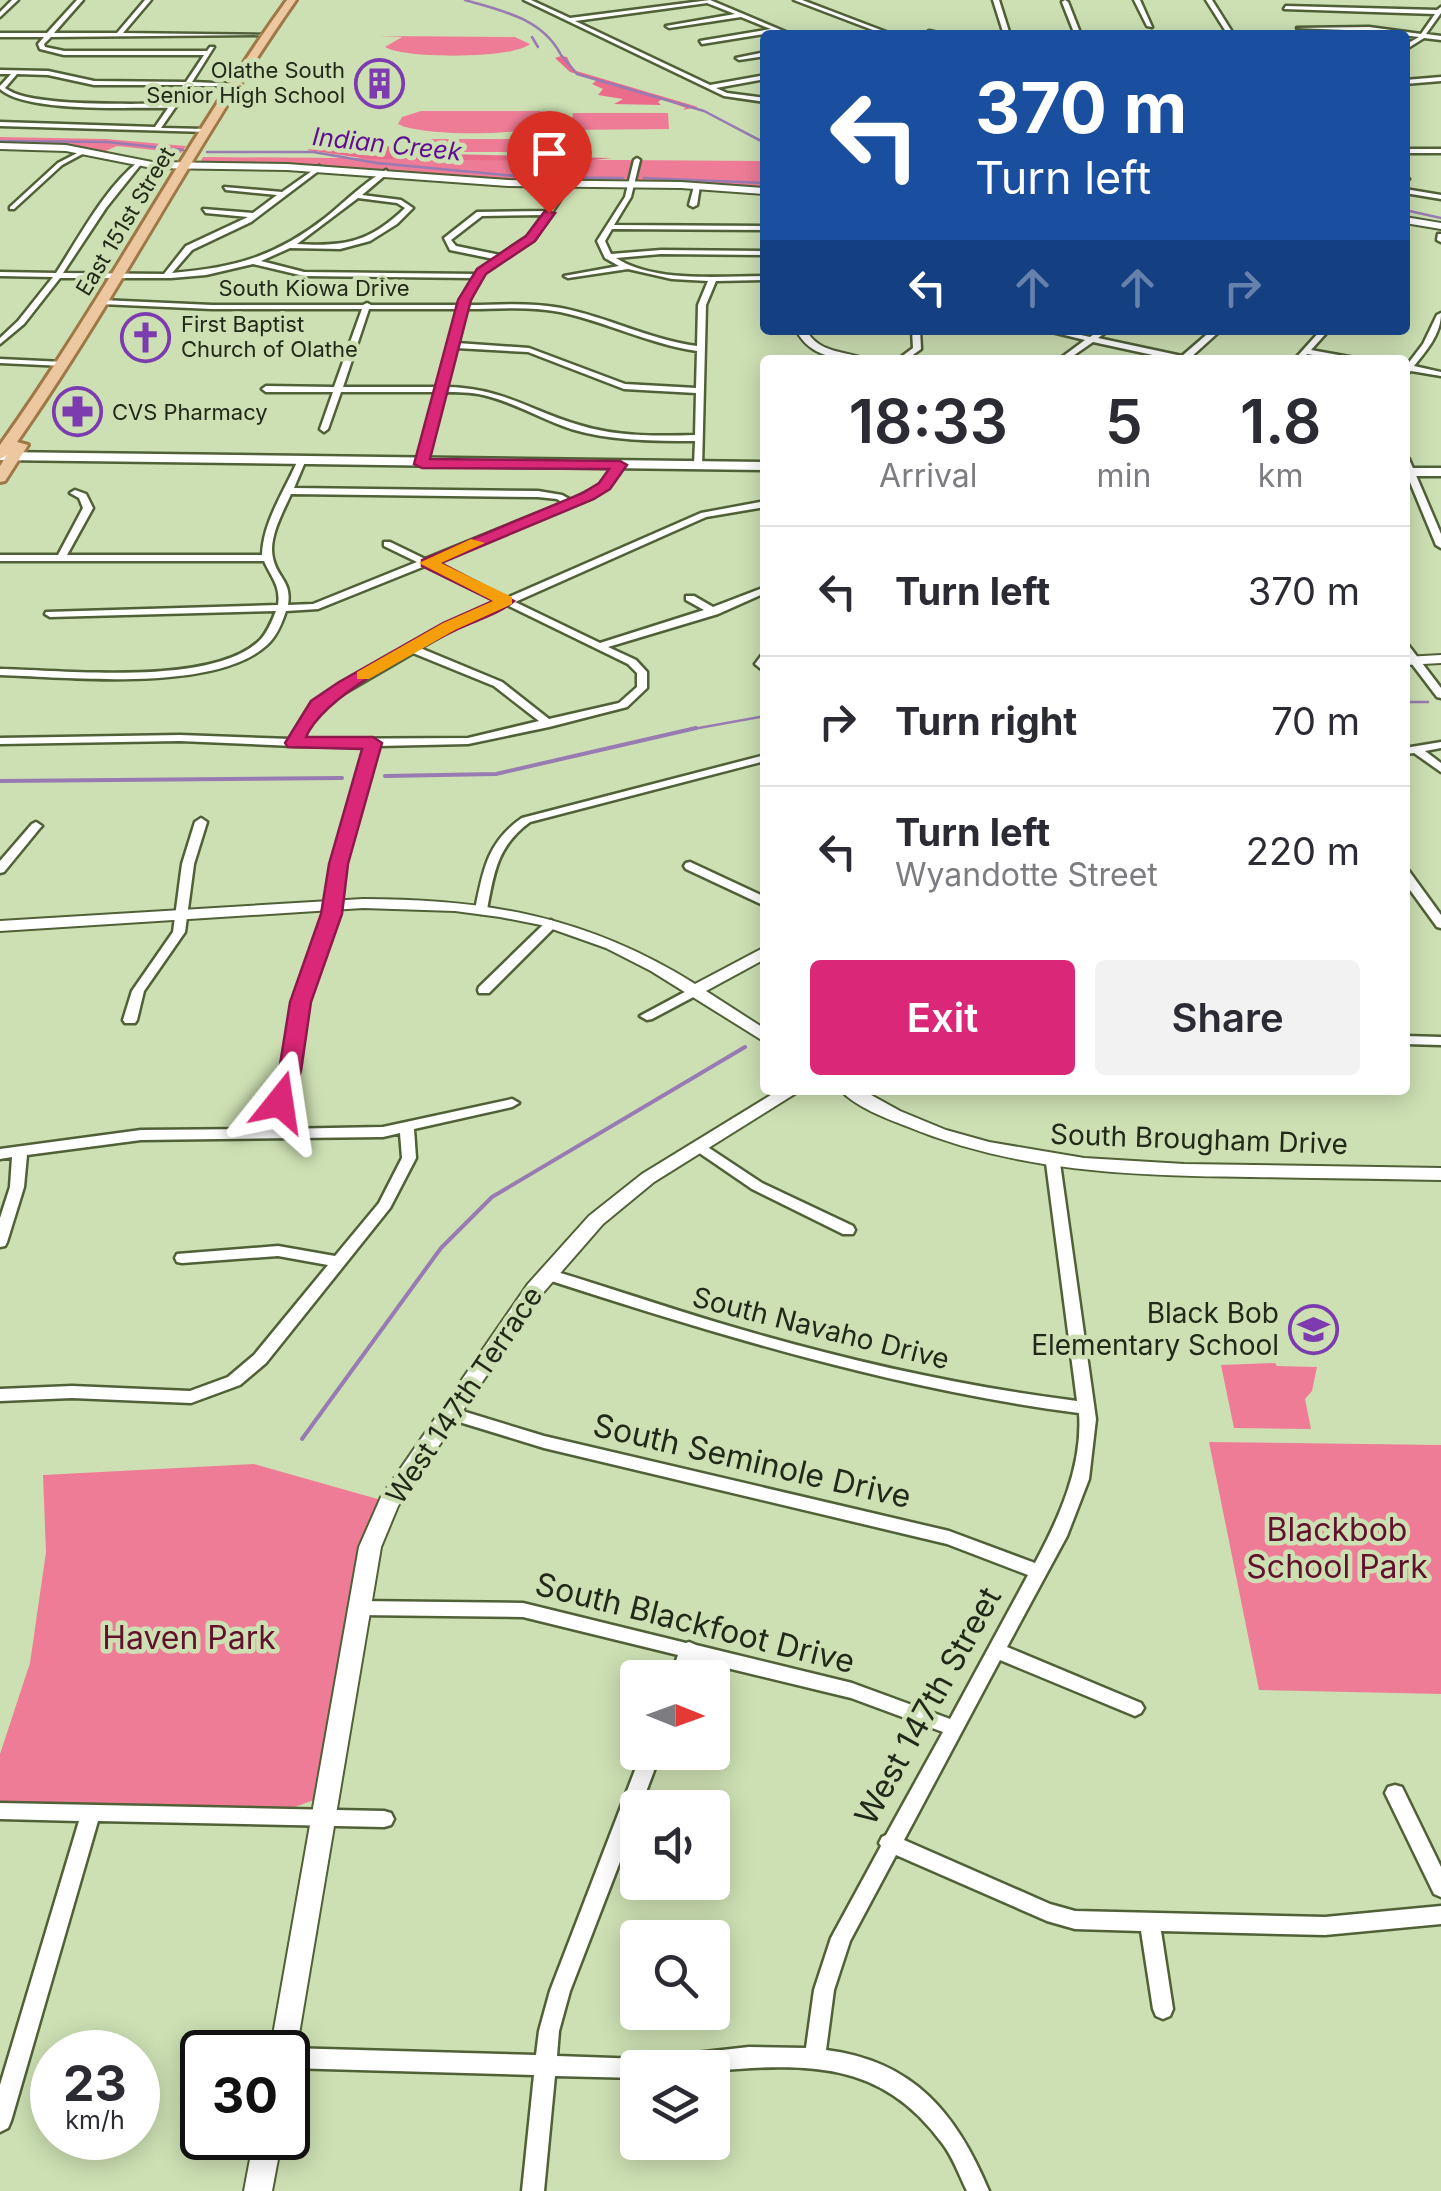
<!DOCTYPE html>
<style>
:root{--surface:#fff;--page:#f2f2f3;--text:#2b2b33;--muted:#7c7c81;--line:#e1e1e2;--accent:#db2777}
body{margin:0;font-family:Inter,sans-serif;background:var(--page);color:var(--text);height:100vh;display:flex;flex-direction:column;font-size:38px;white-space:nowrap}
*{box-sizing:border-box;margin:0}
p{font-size:32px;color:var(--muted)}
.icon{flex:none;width:55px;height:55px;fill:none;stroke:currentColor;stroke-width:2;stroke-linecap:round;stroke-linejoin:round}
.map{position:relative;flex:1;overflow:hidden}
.panel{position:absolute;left:760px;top:355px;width:650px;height:740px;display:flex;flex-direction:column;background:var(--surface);border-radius:10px;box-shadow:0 5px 25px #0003}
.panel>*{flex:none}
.hud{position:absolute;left:760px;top:30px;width:650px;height:305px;border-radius:10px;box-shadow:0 5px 25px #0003;background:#1a4fa0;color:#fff;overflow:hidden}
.needle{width:65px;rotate:91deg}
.fabs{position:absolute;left:620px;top:1660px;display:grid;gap:20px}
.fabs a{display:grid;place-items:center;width:110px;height:110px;border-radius:10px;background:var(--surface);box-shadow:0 5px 25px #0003;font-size:50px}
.speed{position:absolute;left:30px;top:2030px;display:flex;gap:20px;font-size:50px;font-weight:700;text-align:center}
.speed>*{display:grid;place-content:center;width:130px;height:130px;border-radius:50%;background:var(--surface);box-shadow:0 5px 25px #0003;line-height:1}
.speed small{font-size:25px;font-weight:400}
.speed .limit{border:5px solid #111;border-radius:15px;background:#fff;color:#111}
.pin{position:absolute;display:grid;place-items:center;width:85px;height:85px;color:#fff;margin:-102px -42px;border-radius:50% 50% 50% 0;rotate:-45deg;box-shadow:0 0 10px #0007}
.pin .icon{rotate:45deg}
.me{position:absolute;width:110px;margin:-55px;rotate:15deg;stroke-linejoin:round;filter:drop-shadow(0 0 8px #0008)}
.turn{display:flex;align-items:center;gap:35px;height:210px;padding:0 50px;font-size:45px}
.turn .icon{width:130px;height:130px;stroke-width:2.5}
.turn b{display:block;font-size:70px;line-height:85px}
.lanes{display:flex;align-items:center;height:95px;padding:0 50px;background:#0003;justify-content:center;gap:50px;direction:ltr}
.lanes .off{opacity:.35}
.eta{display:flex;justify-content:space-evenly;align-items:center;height:170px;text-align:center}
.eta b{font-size:60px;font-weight:600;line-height:70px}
.primary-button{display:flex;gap:20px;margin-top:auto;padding:20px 50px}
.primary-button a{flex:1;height:115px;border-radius:10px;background:var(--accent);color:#fff;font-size:40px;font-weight:600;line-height:115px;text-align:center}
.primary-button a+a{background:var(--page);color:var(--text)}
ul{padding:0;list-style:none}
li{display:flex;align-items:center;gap:30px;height:130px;padding:0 50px;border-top:2px solid var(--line)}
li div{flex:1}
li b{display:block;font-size:38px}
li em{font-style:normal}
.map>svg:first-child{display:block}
.green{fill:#ef7c97}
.forest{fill:#eb6b8b}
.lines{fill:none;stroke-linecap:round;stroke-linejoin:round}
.stream-far1{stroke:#977bb2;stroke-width:2.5}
.stream{stroke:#977bb2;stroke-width:4}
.minor-casing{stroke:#506037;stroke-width:5}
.tertiary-casing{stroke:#506037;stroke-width:4}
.secondary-casing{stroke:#506037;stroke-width:5}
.primary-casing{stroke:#9e7847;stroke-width:6}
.minor{fill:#fff;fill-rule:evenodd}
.tertiary{fill:#fff;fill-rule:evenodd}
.secondary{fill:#fff;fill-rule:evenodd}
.primary{fill:#ecc7a0;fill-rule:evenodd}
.route{fill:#db2777;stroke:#8e194d;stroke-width:2.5}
.slow{fill:#f59e0b}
.labels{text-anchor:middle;stroke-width:9;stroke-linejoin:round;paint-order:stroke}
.far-poi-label{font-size:22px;fill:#222918;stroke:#cde0b3;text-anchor:start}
.far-street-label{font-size:22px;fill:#222918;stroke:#cde0b3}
.far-water-label{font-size:25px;font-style:italic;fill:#5f0d91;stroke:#cde0b3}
.street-label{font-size:28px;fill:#222918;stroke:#cde0b3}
.poi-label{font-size:28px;fill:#222918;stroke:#cde0b3;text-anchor:end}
.near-street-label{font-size:32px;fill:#222918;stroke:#cde0b3}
.near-park-label{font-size:32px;fill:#62112c;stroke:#cde0b3}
</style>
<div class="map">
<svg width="1441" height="2191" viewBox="0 0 1441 2191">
<rect width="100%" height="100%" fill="#cde0b3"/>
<g class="green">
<path d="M379,36L515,37L530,44C513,59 404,59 385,47L402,37Z"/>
<path d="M421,111H540L556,120C540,137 420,137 398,124L402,117Z"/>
<path d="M573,113H668L669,129L571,130Z"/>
<path d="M0,137L106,139L186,146L181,153L117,146L101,153L76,146L0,144Z"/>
<path d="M422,139H521L518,152H418Z"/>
<path d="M203,157L765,161V187L514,180L352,167L200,162Z"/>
<path d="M1275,1363L1277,1366L1317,1367L1312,1391L1305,1399L1311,1429L1234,1428L1221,1365Z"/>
<path d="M1209,1442L1441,1445V1694L1259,1690Z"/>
<path d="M254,1464L381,1500L314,1800L292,1808L0,1802V1754L30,1663L46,1552L43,1475Z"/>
</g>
<g class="forest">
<path d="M561,56L567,57L573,70L698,107L682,110L686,108L662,99L658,102L661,105L614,104L623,99L598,95L603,89L592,84L597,80L570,72L555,58Z"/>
<path d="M371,134L380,141L377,145L395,147L404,153L612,158L585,161L593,167L582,168L559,161L368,159L307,150L324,144L354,145L360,136Z"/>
</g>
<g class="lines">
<g class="stream-far1">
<path d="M465,0C502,11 542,18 561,55"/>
<path d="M532,37L538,47"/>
<path d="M562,56L577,74L704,111L765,143"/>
<path d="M0,141L107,142L183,150"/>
<path d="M207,152H313L377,163L527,177L623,178"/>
<path d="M644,178L765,183"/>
<path d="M1405,210L1441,218"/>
<path d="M1405,702H1428"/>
<path d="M682,731L765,716"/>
</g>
<g class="stream">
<path d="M385,776L496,774L696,728"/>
<path d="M0,781L342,778"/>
<path d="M302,1439L441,1248L492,1197L745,1047"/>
</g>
<defs>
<g id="minor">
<path d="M12,0H18L0,17V12Z"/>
<path d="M77,0H83L54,33H117L145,0H151L123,33L268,35L51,37L44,44L45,47L64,51H207L210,47H214L192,82L237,84L234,86H190L161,128L206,129L208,132L0,126V122L155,127L168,108C131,107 26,113 0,89V86L11,74H0V70L48,71L94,81L186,82L204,55H64L40,49L38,44L44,37H0V33H47ZM17,74L48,75L94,85H183L171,104C136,103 29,108 5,88Z"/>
<path d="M524,0H531L570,18L710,0L793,35L777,32L702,44L700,41L771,29L741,17L669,28L666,26L735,14L707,3L575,21L710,85L765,75V79L716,88L727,93L765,98V102L724,96Z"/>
<path d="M794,0H802L894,35H886Z"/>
<path d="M993,0H999L1010,35H1004Z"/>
<path d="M1065,0L1068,2L1081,35H1075L1062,2Z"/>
<path d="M1134,0H1140L1152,27L1147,26Z"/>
<path d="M1206,0H1212L1234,35H1228Z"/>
<path d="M1286,6L1437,10L1441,7V13L1426,34L1441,36V40L1424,38L1405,50V45L1419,37L1369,31L1297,28L1369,27L1421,34L1435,14L1284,9Z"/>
<path d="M929,31L934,32L931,35H925Z"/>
<path d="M765,52V56L739,60L736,58Z"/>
<path d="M1441,77V81L1405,84V80Z"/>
<rect x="1405" y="149" width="36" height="4"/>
<path d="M83,150L88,151L62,165L14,209H10V207L58,163Z"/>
<path d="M637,158L640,160L631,197L614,225L765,226V230L612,229L605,241L611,254L661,250L765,251V255L661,254L616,258C655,283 720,276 765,276V280L716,281L706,305L702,468L694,466L695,441C653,441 611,441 571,429C541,419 514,402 483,395C471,392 457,392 444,392L426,463L419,465L436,392H341L328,429L324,432L320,429L333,392H266L262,389L266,386L334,387L362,309H212L101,304L97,302L101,300L212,305H363L367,303L371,305H459L473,278L304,276L253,264L206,275L171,278H60L24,324L0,344V338L18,321L53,277L0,276V272L56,273C80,236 104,189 139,161L142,163L106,208L63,273L164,274L186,246L248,217L206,213L203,209L253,213L277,195L226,190L224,187L282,192L319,166L321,169L251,222L192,250L172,273C233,268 275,257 325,218C345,202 363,183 386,170L388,173L362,195L401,200L413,208L397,224L370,241L340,249L290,248L261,261L304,272L476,274L494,259L450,250L444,238L477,212L546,211L567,183L570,185L534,240L484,272L467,305C498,305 530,302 561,308C608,317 650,340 697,346L698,305L708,281L672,279L628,269L568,278L564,276L619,266L605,258L597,241L625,197L634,160ZM358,198L397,203L405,208C370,242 345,247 297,244ZM543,215L528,236L500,255L456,246L451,240L482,216ZM369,309H458L437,387H343ZM466,309C497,309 530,306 560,312C607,322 649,344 697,351L696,388L625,384L529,348L457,343ZM456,348L528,352L624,389L696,393L695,435C657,436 617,437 579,425C528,410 503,388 446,387Z"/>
<path d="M1405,177L1409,179L1405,182Z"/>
<path d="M697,184L700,186L697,205L693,207L689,205L694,186Z"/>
<path d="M1405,189L1441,195V199L1405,193Z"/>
<path d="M1438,234H1441V242L1437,240Z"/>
<path d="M1441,313C1441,334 1427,350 1414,366L1441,372V376L1411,371L1405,375V365H1407L1423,344L1437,315Z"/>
<path d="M912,330H920L921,349L906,360H897L913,348Z"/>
<path d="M1044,330H1059L1090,337L1100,330H1109L1098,338L1182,356L1212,330H1221L1190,358L1191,360H1176L1093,342L1067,360H1058L1085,340Z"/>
<path d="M1321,330H1329L1311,350L1366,360H1345L1307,354L1302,360H1294Z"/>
<path d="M0,359L64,362L68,364L64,366L0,363Z"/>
<path d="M1405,456L1409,459L1441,534V548L1436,545L1405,470Z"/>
<path d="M301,459L305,462L294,488L538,491L562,495L571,500L602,484L617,463H623L624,465L608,488L592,498L433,562L507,598L701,513L765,501V507L706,517L515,602L600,643L704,610L686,600V596H694L713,607L765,587V593L718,614L608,647L636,660L647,672V688L627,707L549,727L468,744L378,746L344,864L337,914L307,1003L297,1071L279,1129L383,1127L512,1099L519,1103L512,1107L414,1129L416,1158L390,1208L266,1363L240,1385L191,1403L72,1398L0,1401V1389L72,1386L190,1391L228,1377L254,1355L328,1265L278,1256L182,1263L177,1262L175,1258L177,1254L278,1246L335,1256L379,1203L402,1158L400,1133L383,1137L141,1140L27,1155L24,1187L7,1242L5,1246L0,1247V1218L10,1187L12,1157L0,1159V1149L141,1130L265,1129L283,1071L293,1003L325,914L332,864L366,747L294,746L180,741L0,744V738L180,735L291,739L314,702L406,646L445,625L499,602L425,566L318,609L286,611C282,623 277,636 267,645C215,693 68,677 0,675V669C64,670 215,687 261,639C268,631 272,621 276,611L50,617L45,614L46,612L278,605C281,586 271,577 264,561H0V555H58L83,508L79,498L70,493L75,490L86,494L93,508L67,555H262C263,522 284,492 297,462ZM291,494L538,497L557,499L563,503L425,559L390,542H384V546L417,562L313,604L288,605C292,581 277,578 273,558C268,538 283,512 291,494ZM507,605L628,664L637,673V687L619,703L549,719L502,682L420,648L453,629ZM413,653L494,686L539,721L468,738L302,739L322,706Z"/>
<path d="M1405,645L1409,646L1441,688V698L1437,697L1405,655Z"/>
<path d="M765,655V672L755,664L761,656Z"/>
<path d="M1441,742V748L1425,751L1441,763V772L1414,753L1405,754V748Z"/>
<path d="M765,755V761L530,822C497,846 494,873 487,910L481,914L475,910C483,871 487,842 522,818Z"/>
<path d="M201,818L207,822L194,864L185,932L144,991L137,1020L135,1023H125L123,1020L132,991L173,932L182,864L195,822Z"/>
<path d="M36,822L42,826L40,828L4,872L0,873V861L32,824Z"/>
<path d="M690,862L765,897V906L686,869L684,866L686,863Z"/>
<path d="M1405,870L1409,871L1441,915V928L1437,927L1405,883Z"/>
<path d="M551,920L557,924L555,927L489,993H479L478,990L479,987L547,921Z"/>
<path d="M694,987L699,988L700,991L699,994L652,1019L647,1020L640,1016Z"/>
<path d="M1405,1036L1441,1037V1045L1405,1044Z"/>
<path d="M700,1142L762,1183L853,1226L855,1230L853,1234H843L752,1189L695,1150L693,1147Z"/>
<path d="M1053,1158L1060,1163L1096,1419L1089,1479L1067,1536L1007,1647L1141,1703L1144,1708L1141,1713L1135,1716L1000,1660L904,1840L1050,1904L1075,1911L1325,1917L1441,1906V1924L1325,1935L1161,1931L1173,2009L1170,2016L1163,2019L1156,2016L1153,2009L1141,1931L1075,1929L1047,1921L896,1855L850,1941L834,1990L826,2050C914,2061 957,2114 989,2191H967C959,2175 953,2157 942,2143C881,2060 807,2063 712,2071V2068H638V2078L555,2076L544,2191H522L534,2075L288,2068V2052H280L288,2048L536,2055L539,2031L550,1991L642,1752H661L640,1808H638V1815L570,1991L559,2031L557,2056L642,2059L749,2047L806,2048L814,1990L831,1938L881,1846L879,1843L882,1837L886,1835L943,1732L851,1698L694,1660L688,1678H670L678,1655L523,1617L358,1615L352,1613L349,1608L352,1603L358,1601L523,1603L686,1643L689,1642L696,1645L852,1683L950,1719L1028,1575L947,1544L544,1448L443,1417L441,1413L443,1409L449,1407L544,1436L949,1531L1035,1563C1059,1518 1083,1466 1079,1413C894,1389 718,1335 542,1278L539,1274L542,1270L547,1269C615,1289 682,1313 750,1332C858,1363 966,1387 1077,1401L1046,1163Z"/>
<path d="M1395,1785L1402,1787L1441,1867V1897L1434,1894L1385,1793L1388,1787Z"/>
<path d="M0,1803L384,1811L391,1813L394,1819L391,1825L384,1827L98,1821L11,2121L8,2128L0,2132V2085L79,1821L0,1819Z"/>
</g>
<g id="tertiary">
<path d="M0,143L66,145L152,162L287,164L508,180L681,182L765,188V194L681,188L508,186L287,170L152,168L66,151L0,149Z"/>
<path d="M1405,217L1441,223V229L1405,223Z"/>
<path d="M796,330H806C820,355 846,350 868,360C840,360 810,358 796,330Z"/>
<path d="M1441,655V663L1405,665V657Z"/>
<path d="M363,899C487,899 589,917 695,984L765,947V959L706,991L765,1029V1042L651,971L606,948L541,925L500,917L455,911L363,908L0,931V921Z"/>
<path d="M779,1090H801L654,1182L603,1224L542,1294L398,1506L381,1547L296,2052L292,2061L288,2063V2052H270L359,1547L381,1497L528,1284L589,1216L642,1174Z"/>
<path d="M840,1090H862L900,1111L946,1130L989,1142L1084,1158L1184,1164L1441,1168V1180C1378,1179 1314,1178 1251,1177C1134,1176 1016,1172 906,1126C885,1118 856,1107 840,1090Z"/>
<path d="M254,2138H282L272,2191H244Z"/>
</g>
<g id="secondary">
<path d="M0,452L765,462V470L0,460Z"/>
<rect x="1405" y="468" width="36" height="8"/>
</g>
<path id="primary" d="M287,0H296C196,143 117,299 17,442L28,445L5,481L0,482V466L7,455L0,459V445C103,301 184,143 287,0Z"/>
</defs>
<use href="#minor" class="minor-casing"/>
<use href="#tertiary" class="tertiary-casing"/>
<use href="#secondary" class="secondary-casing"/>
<use href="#primary" class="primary-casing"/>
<use href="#minor" class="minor"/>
<use href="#tertiary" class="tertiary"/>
<use href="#secondary" class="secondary"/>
<use href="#primary" class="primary"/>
</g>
<path class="route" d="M545,211L555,213L535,241L486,274L471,300L430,459L620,461L627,465L610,489L594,499L441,563L514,601C499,614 476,620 458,629C415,650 324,695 306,737H373L382,743L348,864L342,914L311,1002L301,1071L289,1107H272L269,1102L279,1071L290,1002L321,914L329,864L362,749L288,747L285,743L311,701L339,682L443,623L493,601L422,566V560L583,493L599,483L609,469L422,468L414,464L458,300L477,269L526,236Z"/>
<path class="slow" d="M471,539L485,543L441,563L512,597V604L455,630L369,679H357V672L443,623L493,601L419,563Z"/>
<defs>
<symbol id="building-ring" viewBox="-11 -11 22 22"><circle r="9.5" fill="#cde0b3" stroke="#7c3cb0" stroke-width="1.5"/><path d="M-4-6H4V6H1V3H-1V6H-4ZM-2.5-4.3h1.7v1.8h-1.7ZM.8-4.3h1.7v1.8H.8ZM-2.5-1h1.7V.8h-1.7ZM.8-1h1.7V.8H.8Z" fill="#7c3cb0"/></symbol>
<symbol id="church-ring" viewBox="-11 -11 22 22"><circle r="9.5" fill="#cde0b3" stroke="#7c3cb0" stroke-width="1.5"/><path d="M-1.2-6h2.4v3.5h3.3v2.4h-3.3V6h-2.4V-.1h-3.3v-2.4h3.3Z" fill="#7c3cb0"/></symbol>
<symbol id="pharmacy-ring" viewBox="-11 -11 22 22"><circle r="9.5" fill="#cde0b3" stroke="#7c3cb0" stroke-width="1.5"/><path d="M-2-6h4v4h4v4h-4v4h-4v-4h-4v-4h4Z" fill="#7c3cb0"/></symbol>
<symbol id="school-ring" viewBox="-11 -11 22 22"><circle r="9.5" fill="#cde0b3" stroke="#7c3cb0" stroke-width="1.5"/><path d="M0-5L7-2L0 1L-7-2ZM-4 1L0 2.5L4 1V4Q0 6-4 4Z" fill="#7c3cb0"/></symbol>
</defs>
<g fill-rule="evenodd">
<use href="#building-ring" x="352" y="56" width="55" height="55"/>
<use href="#church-ring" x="118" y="310" width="55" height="55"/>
<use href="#pharmacy-ring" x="50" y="384" width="55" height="55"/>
<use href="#school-ring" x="1286" y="1302" width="55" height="55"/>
</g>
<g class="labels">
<g class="far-poi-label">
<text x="345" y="78" text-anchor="end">Olathe South<tspan x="345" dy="25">Senior High School</tspan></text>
<text x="181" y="332">First Baptist<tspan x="181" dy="25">Church of Olathe</tspan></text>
<text x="112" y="420">CVS Pharmacy</text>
</g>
<g class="far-street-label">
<text transform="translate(125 221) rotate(-59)" y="8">East 151st Street</text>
<text x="314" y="296">South Kiowa Drive</text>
</g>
<g class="far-water-label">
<text transform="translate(387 144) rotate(6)" y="9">Indian Creek</text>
</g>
<g class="street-label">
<text transform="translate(1199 1139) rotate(2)" y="10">South Brougham Drive</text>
<text transform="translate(821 1328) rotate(14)" y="10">South Navaho Drive</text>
<text transform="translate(464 1395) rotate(-56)" y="10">West 147th Terrace</text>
</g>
<g class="poi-label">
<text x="1279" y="1323">Black Bob<tspan x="1279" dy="32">Elementary School</tspan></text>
</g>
<g class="near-street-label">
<text transform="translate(752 1461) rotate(13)" y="11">South Seminole Drive</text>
<text transform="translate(695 1623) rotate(14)" y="11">South Blackfoot Drive</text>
<text transform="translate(928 1706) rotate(-61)" y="11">West 147th Street</text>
</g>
<g class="near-park-label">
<text x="1337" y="1541">Blackbob<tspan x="1337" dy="37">School Park</tspan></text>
<text x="189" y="1649">Haven Park</text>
</g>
</g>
</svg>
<div class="fabs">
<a><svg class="needle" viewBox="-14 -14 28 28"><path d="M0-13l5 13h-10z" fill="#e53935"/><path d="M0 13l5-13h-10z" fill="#7c7c81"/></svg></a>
<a><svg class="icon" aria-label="sound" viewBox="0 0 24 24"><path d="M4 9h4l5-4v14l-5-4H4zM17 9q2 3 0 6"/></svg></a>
<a><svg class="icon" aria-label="search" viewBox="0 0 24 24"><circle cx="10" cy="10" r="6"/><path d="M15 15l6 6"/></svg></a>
<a><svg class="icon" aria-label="layers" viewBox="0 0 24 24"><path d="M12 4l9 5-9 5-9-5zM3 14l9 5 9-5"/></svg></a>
</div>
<div class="speed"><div>23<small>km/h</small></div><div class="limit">30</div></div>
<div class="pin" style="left:549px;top:213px;background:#d93025"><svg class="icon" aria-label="arrive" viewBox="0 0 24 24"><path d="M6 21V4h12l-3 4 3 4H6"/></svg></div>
<svg class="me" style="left:280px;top:1102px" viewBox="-20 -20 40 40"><path d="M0-17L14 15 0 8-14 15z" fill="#db2777" stroke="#fff" stroke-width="4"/></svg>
<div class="hud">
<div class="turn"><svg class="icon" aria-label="left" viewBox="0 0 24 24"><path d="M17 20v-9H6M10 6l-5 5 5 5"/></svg><div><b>370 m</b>Turn left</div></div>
<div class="lanes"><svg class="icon" aria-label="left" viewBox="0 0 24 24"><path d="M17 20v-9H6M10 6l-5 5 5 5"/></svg><svg class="icon off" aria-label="ahead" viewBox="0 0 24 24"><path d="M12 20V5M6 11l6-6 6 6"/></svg><svg class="icon off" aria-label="ahead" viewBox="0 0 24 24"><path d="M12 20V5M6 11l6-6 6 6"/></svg><svg class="icon off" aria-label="right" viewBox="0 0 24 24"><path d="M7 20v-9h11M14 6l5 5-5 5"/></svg></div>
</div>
<section class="panel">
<div class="eta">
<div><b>18:33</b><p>Arrival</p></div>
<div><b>5</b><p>min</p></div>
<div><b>1.8</b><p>km</p></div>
</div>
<ul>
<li><svg class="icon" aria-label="left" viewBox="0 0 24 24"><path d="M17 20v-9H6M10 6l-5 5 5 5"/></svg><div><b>Turn left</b></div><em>370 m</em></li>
<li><svg class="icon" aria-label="right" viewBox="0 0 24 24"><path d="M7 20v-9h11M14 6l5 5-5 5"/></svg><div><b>Turn right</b></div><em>70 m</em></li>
<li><svg class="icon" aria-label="left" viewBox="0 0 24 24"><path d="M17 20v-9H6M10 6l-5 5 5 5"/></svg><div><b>Turn left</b><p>Wyandotte Street</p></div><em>220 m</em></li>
</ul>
<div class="primary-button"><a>Exit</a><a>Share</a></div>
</section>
</div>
